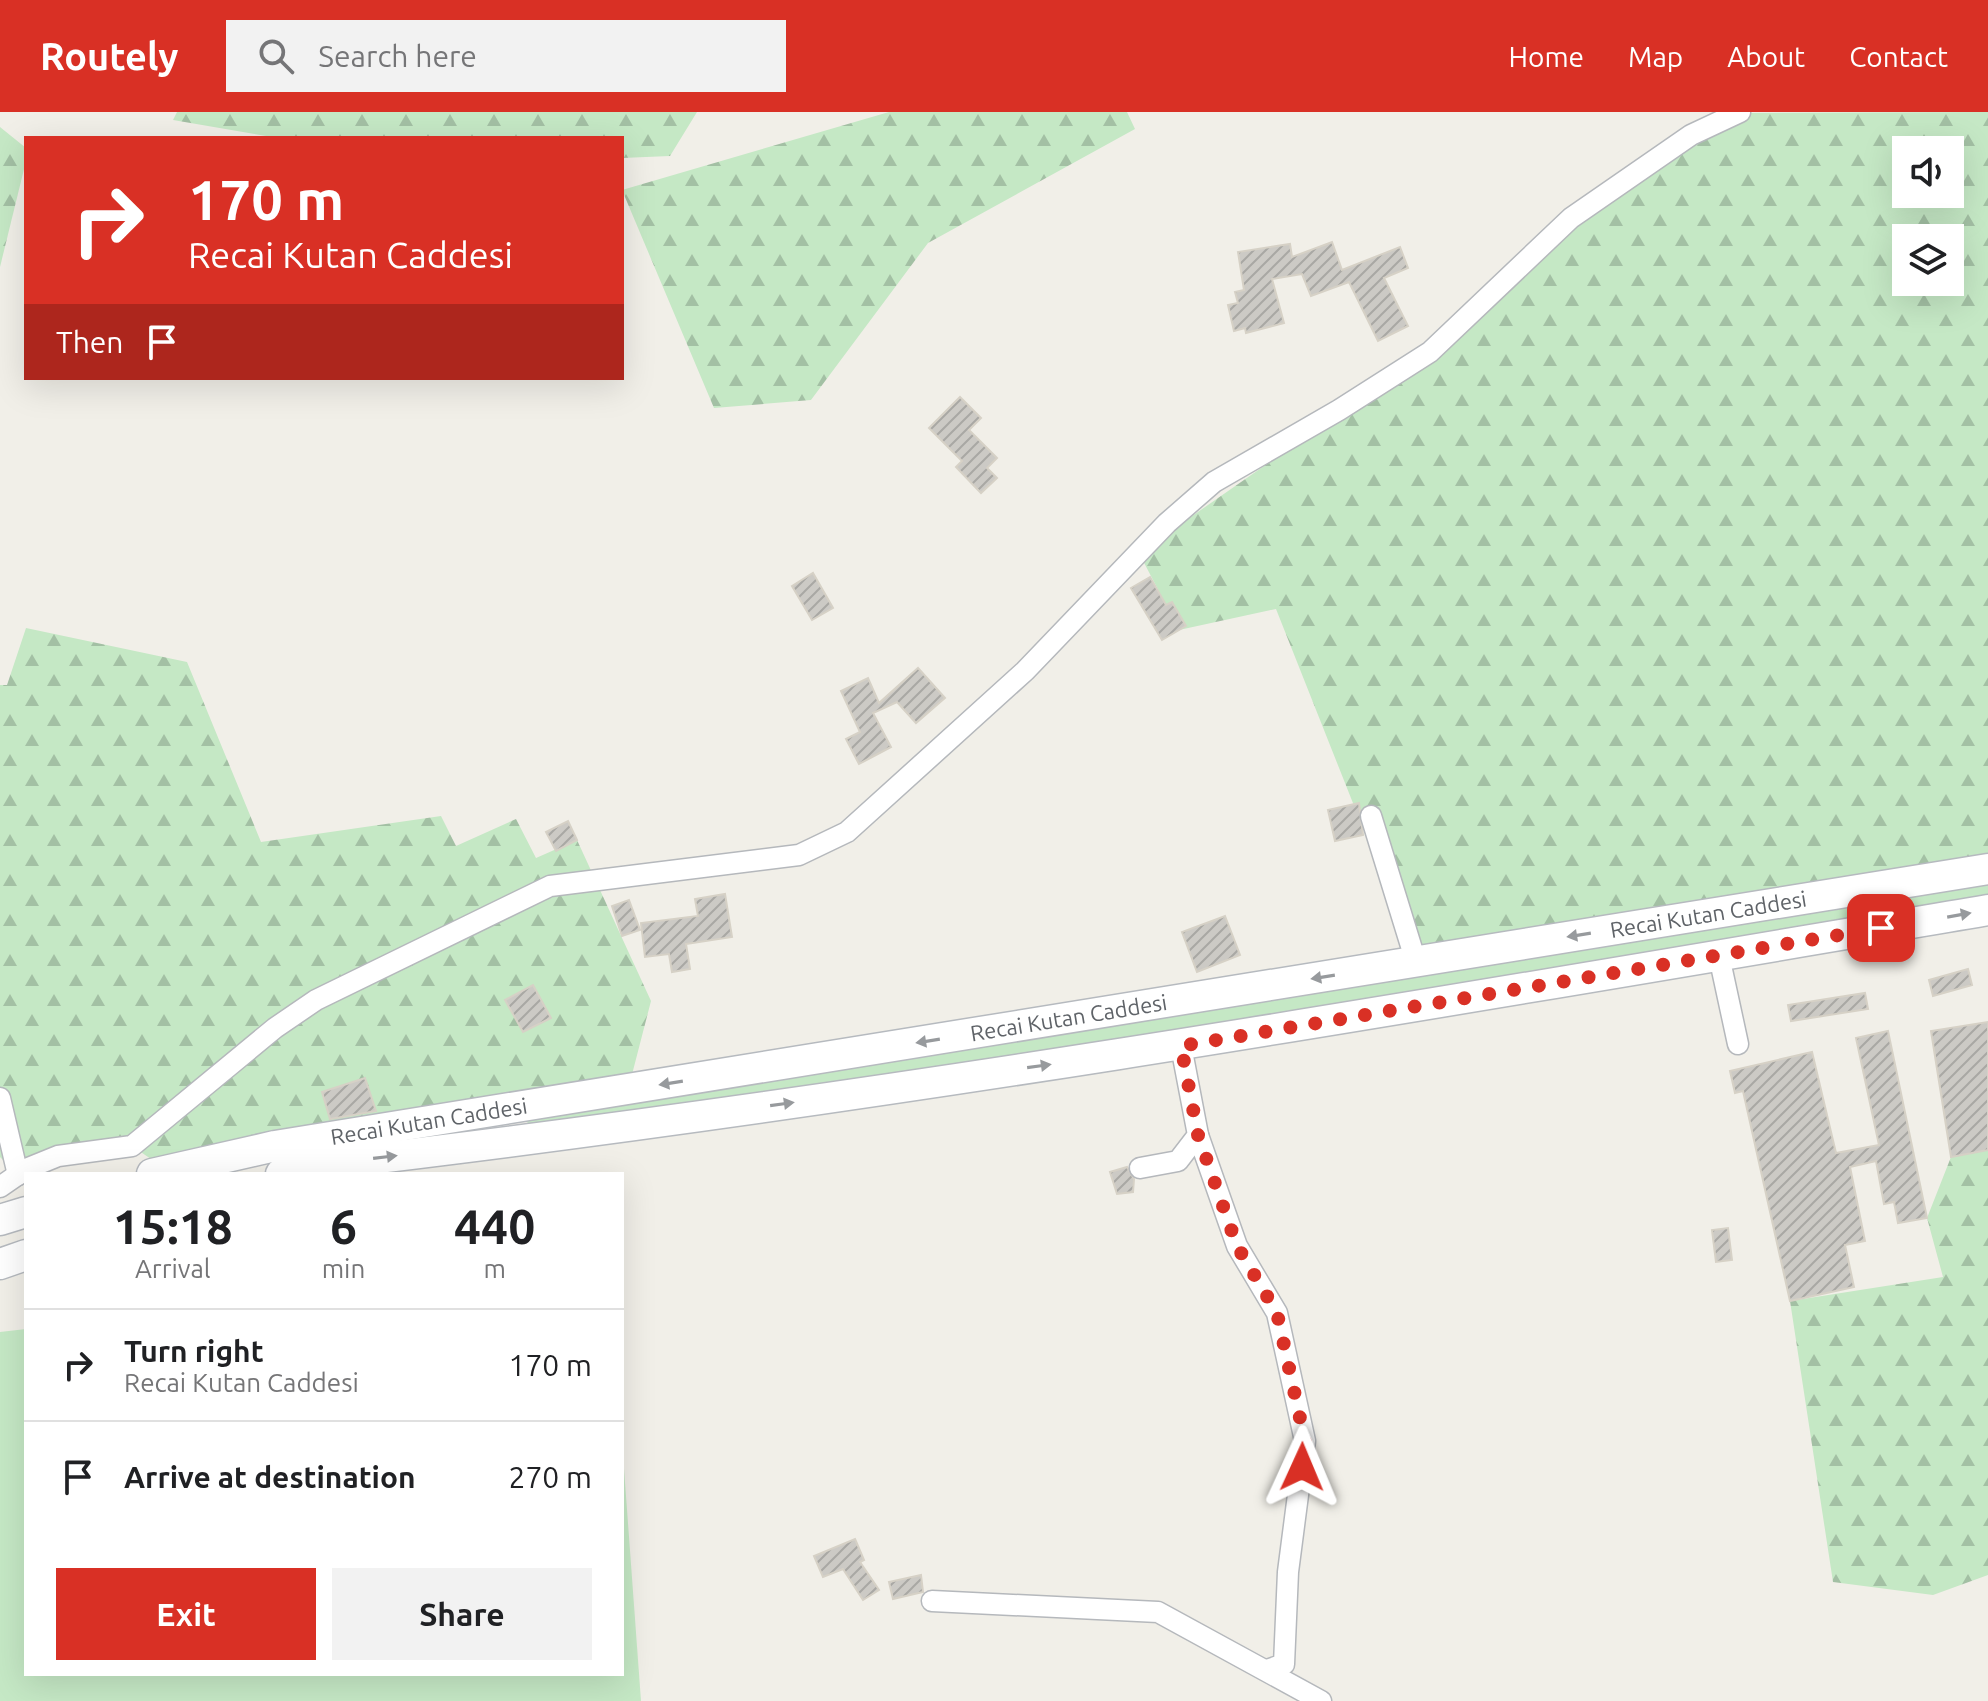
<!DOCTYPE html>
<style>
:root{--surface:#fff;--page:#f2f2f2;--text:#202124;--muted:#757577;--line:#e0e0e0;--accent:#d93025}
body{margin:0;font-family:Ubuntu,sans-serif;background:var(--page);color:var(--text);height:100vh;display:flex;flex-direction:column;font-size:30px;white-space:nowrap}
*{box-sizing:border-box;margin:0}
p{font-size:26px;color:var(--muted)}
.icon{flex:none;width:44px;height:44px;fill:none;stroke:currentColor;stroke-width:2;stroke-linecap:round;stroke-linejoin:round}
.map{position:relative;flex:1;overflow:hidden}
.side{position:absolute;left:24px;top:1060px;width:600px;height:504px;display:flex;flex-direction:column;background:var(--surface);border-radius:0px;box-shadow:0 8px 32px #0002}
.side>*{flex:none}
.hud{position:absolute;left:24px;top:24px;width:600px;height:244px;border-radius:0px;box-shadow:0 8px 32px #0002;background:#d93025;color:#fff;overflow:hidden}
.fabs{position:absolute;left:1892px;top:24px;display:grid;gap:16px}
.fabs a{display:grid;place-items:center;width:72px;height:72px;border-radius:0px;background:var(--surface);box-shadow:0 8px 32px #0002;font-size:40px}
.pin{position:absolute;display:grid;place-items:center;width:68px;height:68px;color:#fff;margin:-34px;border-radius:16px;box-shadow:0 4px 12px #0006}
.me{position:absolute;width:88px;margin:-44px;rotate:1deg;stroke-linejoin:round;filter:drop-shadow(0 0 6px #0008)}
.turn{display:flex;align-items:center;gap:28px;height:168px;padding:0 32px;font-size:36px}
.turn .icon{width:104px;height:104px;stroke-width:2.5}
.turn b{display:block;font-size:56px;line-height:68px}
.then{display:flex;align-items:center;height:76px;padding:0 32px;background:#0003;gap:16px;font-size:30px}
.eta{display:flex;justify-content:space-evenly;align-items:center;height:136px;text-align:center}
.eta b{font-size:48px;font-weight:700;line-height:56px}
.primary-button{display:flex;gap:16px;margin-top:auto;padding:16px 32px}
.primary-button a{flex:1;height:92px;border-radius:0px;background:var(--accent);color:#fff;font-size:32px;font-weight:700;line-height:92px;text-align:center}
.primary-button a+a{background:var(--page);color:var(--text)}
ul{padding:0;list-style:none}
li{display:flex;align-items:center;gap:24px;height:112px;padding:0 32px;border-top:2px solid var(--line)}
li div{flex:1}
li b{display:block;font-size:30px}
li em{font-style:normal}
header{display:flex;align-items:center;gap:48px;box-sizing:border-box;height:112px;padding:0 40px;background:var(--accent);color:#fff}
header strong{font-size:38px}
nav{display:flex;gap:44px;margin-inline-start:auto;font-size:28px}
.search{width:560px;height:72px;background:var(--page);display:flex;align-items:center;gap:20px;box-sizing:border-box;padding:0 28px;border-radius:0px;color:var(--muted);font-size:30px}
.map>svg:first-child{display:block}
.green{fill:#c5e8c5}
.forest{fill:url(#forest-firs);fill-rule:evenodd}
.building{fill:url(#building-hatch);stroke:#d6d1c6;stroke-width:2}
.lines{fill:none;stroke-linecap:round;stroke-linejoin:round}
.street-casing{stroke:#b5b8bc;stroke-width:23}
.secondary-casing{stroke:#b6babf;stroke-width:33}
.street{stroke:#fff;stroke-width:20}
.secondary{stroke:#fff;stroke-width:30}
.oneway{fill:#979a9d}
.route{stroke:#d93025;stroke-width:14;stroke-dasharray:0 25.2}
.labels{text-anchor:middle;stroke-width:8;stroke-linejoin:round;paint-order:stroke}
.street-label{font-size:22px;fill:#5f6368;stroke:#fff}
</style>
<header>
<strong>Routely</strong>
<div class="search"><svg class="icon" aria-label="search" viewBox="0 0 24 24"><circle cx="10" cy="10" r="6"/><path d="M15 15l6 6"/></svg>Search here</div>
<nav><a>Home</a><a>Map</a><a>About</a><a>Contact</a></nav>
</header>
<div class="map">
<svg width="1988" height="1589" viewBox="0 0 1988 1589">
<defs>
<pattern id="forest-firs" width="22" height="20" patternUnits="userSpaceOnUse" patternTransform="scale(2)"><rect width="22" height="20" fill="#c5e8c5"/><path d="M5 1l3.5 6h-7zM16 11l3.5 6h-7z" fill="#a3c0a4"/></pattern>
<pattern id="building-hatch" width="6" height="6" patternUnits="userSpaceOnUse" patternTransform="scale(2)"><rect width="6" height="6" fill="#cccac5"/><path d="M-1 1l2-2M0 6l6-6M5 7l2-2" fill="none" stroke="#a9a8a4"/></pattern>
</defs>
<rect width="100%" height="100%" fill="#f1efe8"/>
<g class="green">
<path d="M1988,771V784L1033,942L528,1018L527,1004Z"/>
<path d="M26,1217V1562H622V1329L641,1589H0V1220Z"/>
</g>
<g class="forest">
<path d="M177,0H697L670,44L622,46V26H278L173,8Z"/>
<path d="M889,0H1127L1135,17L928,131L811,288L714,296L622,78Z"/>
<path d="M1988,0V758L1416,850L1276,497L1179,518L1139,441L1386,269L1613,77L1678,45L1739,1ZM1906,38H1950V82H1906ZM1906,126H1950V170H1906Z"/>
<path d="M0,15L26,36V49L0,155Z"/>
<path d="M26,516L187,550L261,730L441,704L456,734L516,707L536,746L577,728L651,889L628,978L167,1058L132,1034L18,1063L0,1045V573H7Z"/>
<path d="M1988,1038V1463L1933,1483L1833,1470L1790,1189L1943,1165L1927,1106L1951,1045Z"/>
</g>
<g class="building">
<path d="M1332,130L1342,158L1400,135L1408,156L1384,166L1408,214L1378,229L1349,170L1311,184L1302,162L1272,167L1284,211L1246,221L1245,216L1234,219L1228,193L1238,191L1235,180L1244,178L1238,140L1290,132L1292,145Z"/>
<path d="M960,285L981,306L969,318L997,346L987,356L997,366L981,381L956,355L962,349L929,316Z"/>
<path d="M813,461L833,496L812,508L792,474Z"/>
<path d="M1150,465L1166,493L1172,490L1186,514L1162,528L1131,476Z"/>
<path d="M918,556L945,586L916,611L897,590L873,601L891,635L859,652L846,627L860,620L841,579L868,566L879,591Z"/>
<path d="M1359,691L1363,723L1335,729L1328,698Z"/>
<path d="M568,709L577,728L556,739L546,720Z"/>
<path d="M725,782L732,825L686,832L690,857L672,860L669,842L645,845L641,811L698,804L695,787Z"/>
<path d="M629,788L640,818L622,824L612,794Z"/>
<path d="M1225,804L1240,843L1197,860L1182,820Z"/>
<path d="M1968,857L1972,873L1933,884L1929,868Z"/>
<path d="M533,873L551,906L523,920L505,888Z"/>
<path d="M1865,881L1868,897L1791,909L1788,893Z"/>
<path d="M1988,910V1038L1951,1045L1931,919Z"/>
<path d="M1888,919L1927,1106L1898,1111L1894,1090L1884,1092L1876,1049L1850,1055L1865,1129L1845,1133L1854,1175L1790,1189L1743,979L1735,981L1730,959L1812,940L1836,1041L1879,1033L1856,926Z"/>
<path d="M365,966L376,999L330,1007L322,980Z"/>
<path d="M1127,1055L1134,1067L1133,1080L1117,1082L1110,1060Z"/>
<path d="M1728,1116L1732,1148L1716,1150L1712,1118Z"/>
<path d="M855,1427L864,1448L860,1450L879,1478L863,1488L843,1457L823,1465L814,1444Z"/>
<path d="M921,1463L923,1480L893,1487L889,1470Z"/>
</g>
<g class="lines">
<defs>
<g id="street">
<path d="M1371,704L1416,850"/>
<path d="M1719,844L1738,932"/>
<path d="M0,986L18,1063"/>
<path d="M1198,1023L1237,1134L1277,1201L1305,1329L1288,1460L1284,1552L1267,1558"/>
<path d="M1140,1056L1178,1049L1198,1023L1181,934"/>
<path d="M0,1075L26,1057L58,1044L132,1034L275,916L316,888L550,774L799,743L847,720L1025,559L1167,411L1214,370L1339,298L1430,240L1571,106L1691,23L1740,0"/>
<path d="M932,1489L1158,1500L1321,1589"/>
</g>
<g id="secondary">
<path id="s1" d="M152,1062L275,1034L1988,757"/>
<path d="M281,1062L336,1051C889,986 1439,891 1988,798"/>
<path d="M0,1108L26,1100"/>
<path d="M0,1152L26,1143"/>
</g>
</defs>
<use href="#street" class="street-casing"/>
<use href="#secondary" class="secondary-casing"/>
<use href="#street" class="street"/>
<use href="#secondary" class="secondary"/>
</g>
<defs><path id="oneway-solid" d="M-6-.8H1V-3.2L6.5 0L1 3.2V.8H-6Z" transform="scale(2)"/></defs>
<g class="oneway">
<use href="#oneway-solid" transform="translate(1959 803) rotate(-10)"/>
<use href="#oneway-solid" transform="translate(1579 823) rotate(171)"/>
<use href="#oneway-solid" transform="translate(1323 865) rotate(171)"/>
<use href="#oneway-solid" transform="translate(928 929) rotate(171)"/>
<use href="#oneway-solid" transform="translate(1039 954) rotate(-8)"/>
<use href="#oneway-solid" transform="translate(671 971) rotate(171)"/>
<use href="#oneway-solid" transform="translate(782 992) rotate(-8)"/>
<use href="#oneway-solid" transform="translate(385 1045) rotate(-7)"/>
</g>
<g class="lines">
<path class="route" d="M1302,1355L1305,1329L1277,1201L1237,1134L1198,1023L1181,934L1881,816"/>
</g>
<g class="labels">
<g class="street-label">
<text dy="8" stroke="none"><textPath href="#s1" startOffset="1578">Recai Kutan Caddesi</textPath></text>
<text dy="8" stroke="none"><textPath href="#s1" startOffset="930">Recai Kutan Caddesi</textPath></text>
<text dy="8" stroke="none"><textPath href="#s1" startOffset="282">Recai Kutan Caddesi</textPath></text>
</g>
</g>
</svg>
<div class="fabs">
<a><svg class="icon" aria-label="sound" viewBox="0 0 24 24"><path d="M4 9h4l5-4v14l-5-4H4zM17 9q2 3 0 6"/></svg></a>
<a><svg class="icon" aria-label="layers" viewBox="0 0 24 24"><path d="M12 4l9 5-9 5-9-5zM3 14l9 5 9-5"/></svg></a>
</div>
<div class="pin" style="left:1881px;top:816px;background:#d93025"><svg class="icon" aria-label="arrive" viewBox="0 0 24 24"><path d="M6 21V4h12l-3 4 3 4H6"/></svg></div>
<svg class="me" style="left:1302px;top:1355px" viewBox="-20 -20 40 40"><path d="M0-17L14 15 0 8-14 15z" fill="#d93025" stroke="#fff" stroke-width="4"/></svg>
<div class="hud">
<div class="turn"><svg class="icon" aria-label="right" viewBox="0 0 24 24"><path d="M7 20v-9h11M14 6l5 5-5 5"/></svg><div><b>170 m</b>Recai Kutan Caddesi</div></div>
<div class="then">Then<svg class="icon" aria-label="arrive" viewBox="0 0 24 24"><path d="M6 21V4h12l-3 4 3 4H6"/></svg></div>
</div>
<section class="side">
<div class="eta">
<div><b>15:18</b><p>Arrival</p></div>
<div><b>6</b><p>min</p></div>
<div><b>440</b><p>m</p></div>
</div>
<ul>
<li><svg class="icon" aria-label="right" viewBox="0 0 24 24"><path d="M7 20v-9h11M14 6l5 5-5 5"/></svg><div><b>Turn right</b><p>Recai Kutan Caddesi</p></div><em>170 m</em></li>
<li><svg class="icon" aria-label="arrive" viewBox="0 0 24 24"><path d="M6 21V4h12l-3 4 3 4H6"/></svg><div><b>Arrive at destination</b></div><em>270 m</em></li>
</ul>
<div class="primary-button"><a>Exit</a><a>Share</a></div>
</section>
</div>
